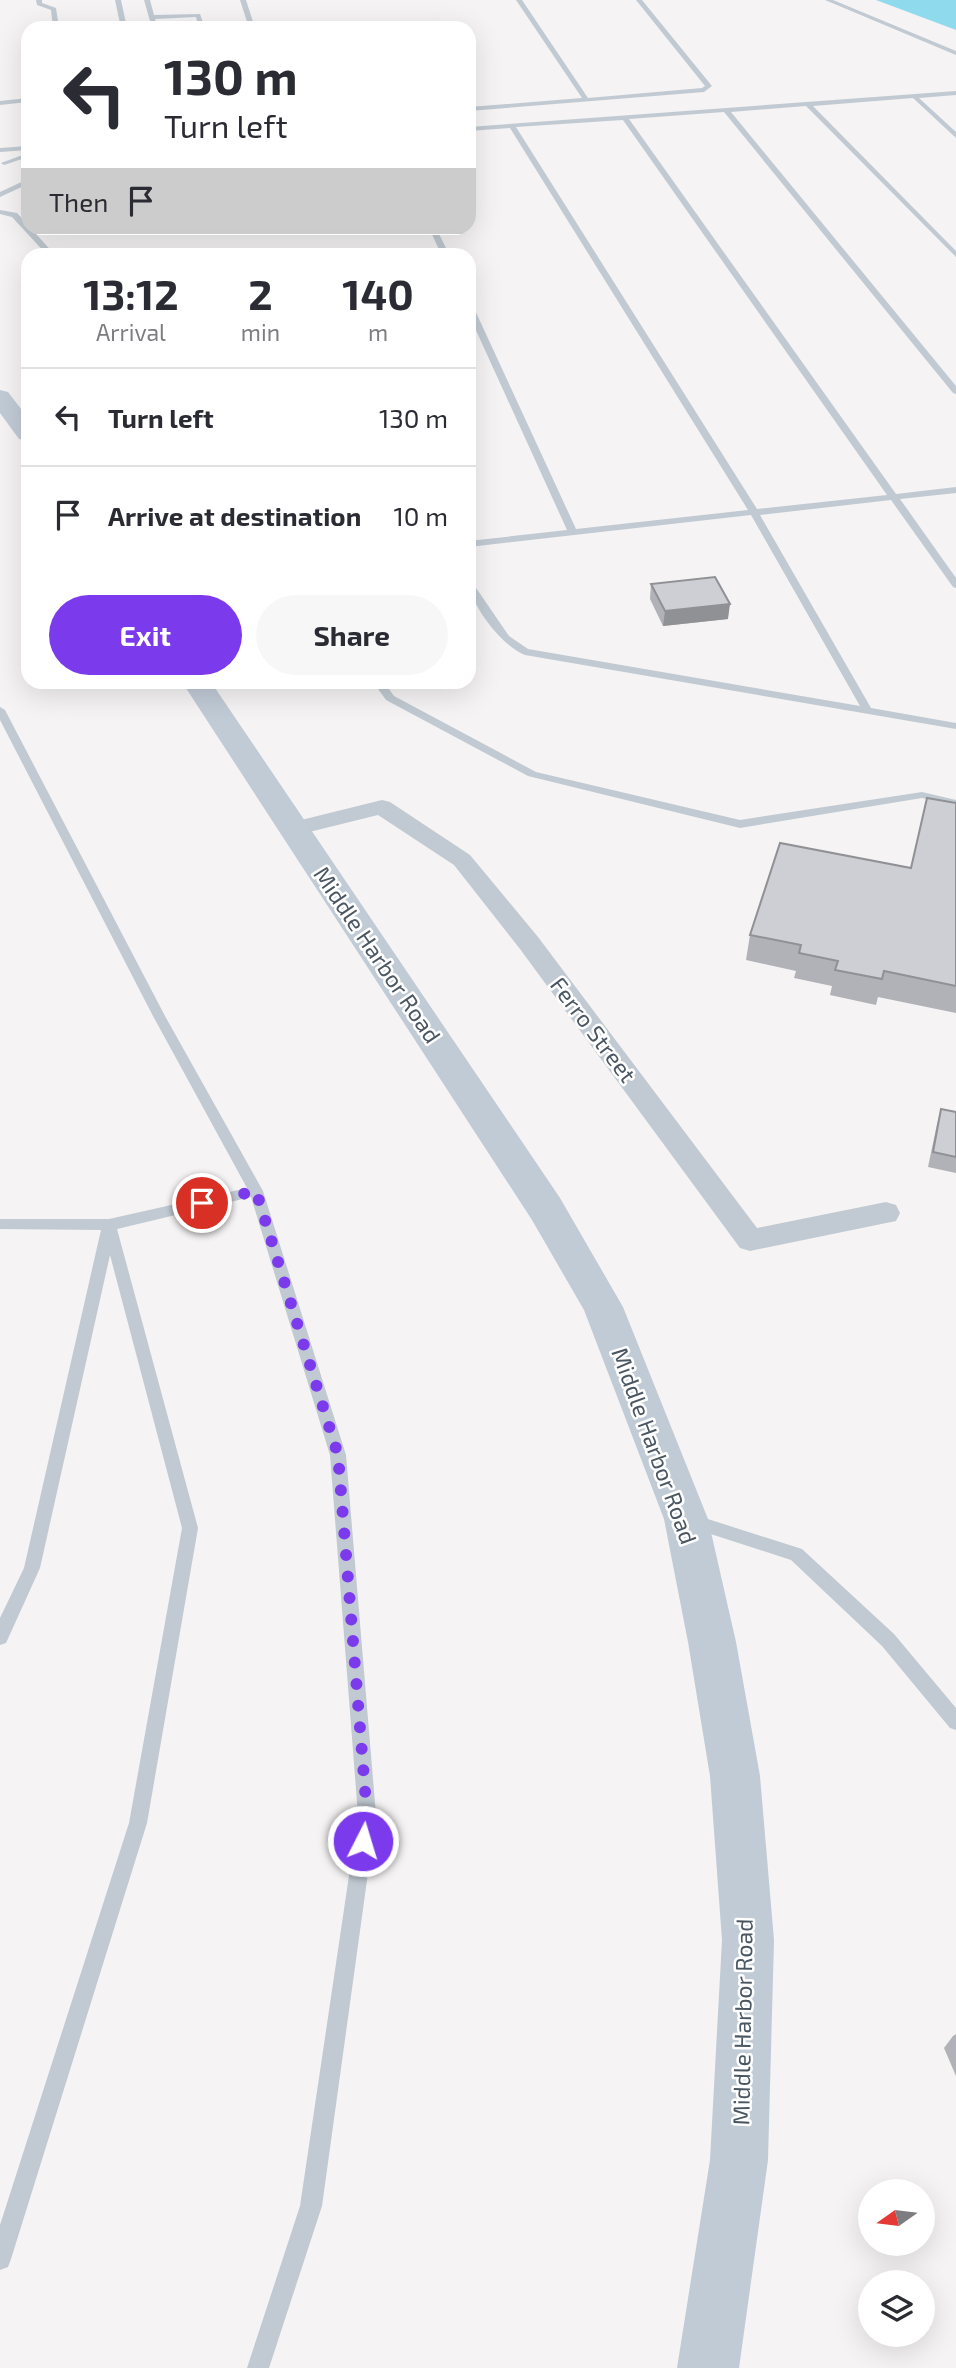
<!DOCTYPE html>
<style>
:root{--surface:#fff;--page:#f7f7f7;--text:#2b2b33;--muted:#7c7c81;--line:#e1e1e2;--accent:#7c3aed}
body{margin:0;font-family:"Exo 2",sans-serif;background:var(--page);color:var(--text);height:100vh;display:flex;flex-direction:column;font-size:26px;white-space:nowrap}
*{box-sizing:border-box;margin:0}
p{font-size:23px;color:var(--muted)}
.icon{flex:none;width:38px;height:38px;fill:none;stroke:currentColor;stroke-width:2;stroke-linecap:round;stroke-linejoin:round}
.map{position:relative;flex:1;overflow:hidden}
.panel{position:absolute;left:21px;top:248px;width:455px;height:441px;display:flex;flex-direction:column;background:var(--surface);border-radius:21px;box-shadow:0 7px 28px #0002}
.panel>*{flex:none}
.top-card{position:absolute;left:21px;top:21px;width:455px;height:214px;border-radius:21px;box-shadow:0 7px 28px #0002;background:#fff;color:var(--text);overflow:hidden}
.needle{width:46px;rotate:256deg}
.tools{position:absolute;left:858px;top:2179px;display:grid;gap:14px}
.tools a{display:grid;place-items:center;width:77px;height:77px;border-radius:50%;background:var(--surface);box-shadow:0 7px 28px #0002;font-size:35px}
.pin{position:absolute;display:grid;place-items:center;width:60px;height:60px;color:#fff;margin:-30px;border:4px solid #fff;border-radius:50%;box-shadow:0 2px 7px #0007}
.me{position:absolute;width:77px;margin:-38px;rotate:5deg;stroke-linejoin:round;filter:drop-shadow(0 0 5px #0008)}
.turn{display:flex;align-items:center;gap:24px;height:147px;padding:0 28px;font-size:32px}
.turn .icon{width:91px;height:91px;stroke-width:2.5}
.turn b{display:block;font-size:49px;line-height:60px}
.then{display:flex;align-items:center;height:66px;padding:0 28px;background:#0003;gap:14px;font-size:26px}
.eta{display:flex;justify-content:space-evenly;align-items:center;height:119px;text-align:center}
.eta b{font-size:42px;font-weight:700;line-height:49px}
.button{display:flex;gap:14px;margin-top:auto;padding:14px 28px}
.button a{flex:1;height:80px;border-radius:42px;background:var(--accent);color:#fff;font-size:28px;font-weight:700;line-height:80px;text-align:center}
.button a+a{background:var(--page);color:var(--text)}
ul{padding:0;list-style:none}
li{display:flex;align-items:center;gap:21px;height:98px;padding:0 28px;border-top:2px solid var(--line)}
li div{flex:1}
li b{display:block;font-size:26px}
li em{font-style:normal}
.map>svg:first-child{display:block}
.water{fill:#90daee}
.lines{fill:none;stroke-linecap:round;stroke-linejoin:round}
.lane{fill:#c1cad2;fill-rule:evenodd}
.street{fill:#c1cad2;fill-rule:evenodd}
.secondary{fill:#c1cbd6;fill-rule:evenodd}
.wall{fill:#b0b2b7}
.shaded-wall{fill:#909195}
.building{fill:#cdcfd5;stroke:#909195;stroke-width:2}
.route{stroke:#7c3aed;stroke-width:12;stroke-dasharray:0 21.6}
.labels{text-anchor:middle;stroke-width:5;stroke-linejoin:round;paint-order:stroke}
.street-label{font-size:23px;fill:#4a5661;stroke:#fff}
</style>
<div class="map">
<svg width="956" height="2368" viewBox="0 0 956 2368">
<rect width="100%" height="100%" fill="#f5f3f3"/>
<path class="water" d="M876,0H956V30Z"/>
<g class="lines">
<g class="lane">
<path d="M36,0H42V3L56,8L59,28H53L51,10L37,5Z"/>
<path d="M115,0H121L127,28H121Z"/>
<path d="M144,0H150L154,15L200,14L205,28H199L196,17L155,19L158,28H152Z"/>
<path d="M240,0H246L255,28H249Z"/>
<path d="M516,0H522L588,98L702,88L705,86L636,0H642L712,86L704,92L469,111V107L582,98Z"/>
<path d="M825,0H833L956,51V55Z"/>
<path d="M956,91V95L919,98L956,132V138L913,98L813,106L956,251V257L806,106L731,112L956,386V394L953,393L724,112L629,119L896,494L956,487V493L900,499L956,578V588L953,587L891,500L760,515L871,708L956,723V729L525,655C503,647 469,604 469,581L472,582L509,636L528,649L860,706L751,515L469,547V541L567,530L469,315V304L473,306L576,529L748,510L510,128L469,131V127ZM623,120L887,495L757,509L516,127Z"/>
<path d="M28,98V102L0,105V101Z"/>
<path d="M28,146V150L0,152V148Z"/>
<path d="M28,153V157L4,165L1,163Z"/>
<path d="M28,179V184L0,197V192Z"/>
<path d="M0,210L17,213L56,256H48L12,217L0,214Z"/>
<path d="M429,228H436L450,256H442Z"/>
<path d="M373,682H384L394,696L536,772L740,820L922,792L956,800V806L922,798L740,828L528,776L386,700Z"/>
<path d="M0,707L5,710L165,1016L263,1191L346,1455L376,1815L322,2206L269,2368H247L300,2206L358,1815L330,1455L251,1197L117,1229L198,1528L147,1823L11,2259L8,2267L0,2270V2225L129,1823L182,1528L110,1255L40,1568L6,1643L0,1645V1618L24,1568L101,1230L0,1229V1219H109L247,1188L153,1016L0,720Z"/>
<path d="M692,1514L802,1549L894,1634L956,1708V1730L950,1728L882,1646L791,1560L686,1526L684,1521L686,1516Z"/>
</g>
<path class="street" d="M382,800L390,802L470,855L538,937L757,1228L886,1202L896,1205L900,1213L896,1221L750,1251L740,1248L520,949L454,865L378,815L293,836L285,834L281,829L285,824Z"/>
<g class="secondary">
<path d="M0,390L8,392L28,418V441L19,439L0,413Z"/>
<path d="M182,682H211L560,1198L623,1307L708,1519L736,1642L760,1776L774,1940L768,2160L739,2368H677L710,2160L722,1940L710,1776L688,1642L664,1519L584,1310L532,1220Z"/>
</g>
</g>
<g class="wall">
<path d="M651,584L728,619L663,626L650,599Z"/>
<path d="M956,803V1013L878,997L876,1005L830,995L832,986L794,978L796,971L746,960L750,935L911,868Z"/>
<path d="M941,1109L956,1112V1173L928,1167L937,1124Z"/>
<path d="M956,2034V2076L944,2048L953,2036Z"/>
</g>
<path class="shaded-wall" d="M730,604L728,619L663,626L665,611Z"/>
<g class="building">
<path d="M715,577L730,604L665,611L651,584Z"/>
<path d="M927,798L956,803V986L884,971L882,979L835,970L838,961L799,953L801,945L750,935L780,843L911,868Z"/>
<path d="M941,1109L956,1112V1157L933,1152Z"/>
</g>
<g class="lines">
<path class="route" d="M202,1203L256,1191L338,1455L367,1815L363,1841"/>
</g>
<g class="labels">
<g class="street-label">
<text transform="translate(377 955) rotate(56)" y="8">Middle Harbor Road</text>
<text transform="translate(593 1030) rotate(53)" y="8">Ferro Street</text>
<text transform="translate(654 1446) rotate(70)" y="8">Middle Harbor Road</text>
<text transform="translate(743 2022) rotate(-89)" y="8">Middle Harbor Road</text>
</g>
</g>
</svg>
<div class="tools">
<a><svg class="needle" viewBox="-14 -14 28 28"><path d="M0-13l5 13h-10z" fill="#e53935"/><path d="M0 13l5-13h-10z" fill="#7c7c81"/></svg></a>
<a><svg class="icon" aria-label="layers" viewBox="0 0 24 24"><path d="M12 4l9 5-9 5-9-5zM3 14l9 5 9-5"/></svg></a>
</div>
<div class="pin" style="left:202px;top:1203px;background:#d93025"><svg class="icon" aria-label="arrive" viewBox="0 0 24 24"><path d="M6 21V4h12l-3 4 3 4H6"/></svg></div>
<svg class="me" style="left:363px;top:1841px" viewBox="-20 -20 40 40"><circle r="17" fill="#7c3aed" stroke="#fff" stroke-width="3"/><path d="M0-11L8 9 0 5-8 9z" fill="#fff"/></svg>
<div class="top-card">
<div class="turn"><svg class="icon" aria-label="left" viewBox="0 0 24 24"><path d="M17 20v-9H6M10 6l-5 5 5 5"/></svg><div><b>130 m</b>Turn left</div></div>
<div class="then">Then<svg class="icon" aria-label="arrive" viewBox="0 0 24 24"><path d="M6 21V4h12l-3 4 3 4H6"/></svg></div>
</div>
<section class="panel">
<div class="eta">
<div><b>13:12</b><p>Arrival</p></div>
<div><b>2</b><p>min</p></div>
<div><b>140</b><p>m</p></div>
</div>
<ul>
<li><svg class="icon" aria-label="left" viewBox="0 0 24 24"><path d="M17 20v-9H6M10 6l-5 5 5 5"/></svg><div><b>Turn left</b></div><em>130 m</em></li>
<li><svg class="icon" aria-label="arrive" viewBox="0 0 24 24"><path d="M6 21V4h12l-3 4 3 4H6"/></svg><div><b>Arrive at destination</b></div><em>10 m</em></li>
</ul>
<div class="button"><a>Exit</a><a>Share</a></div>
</section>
</div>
